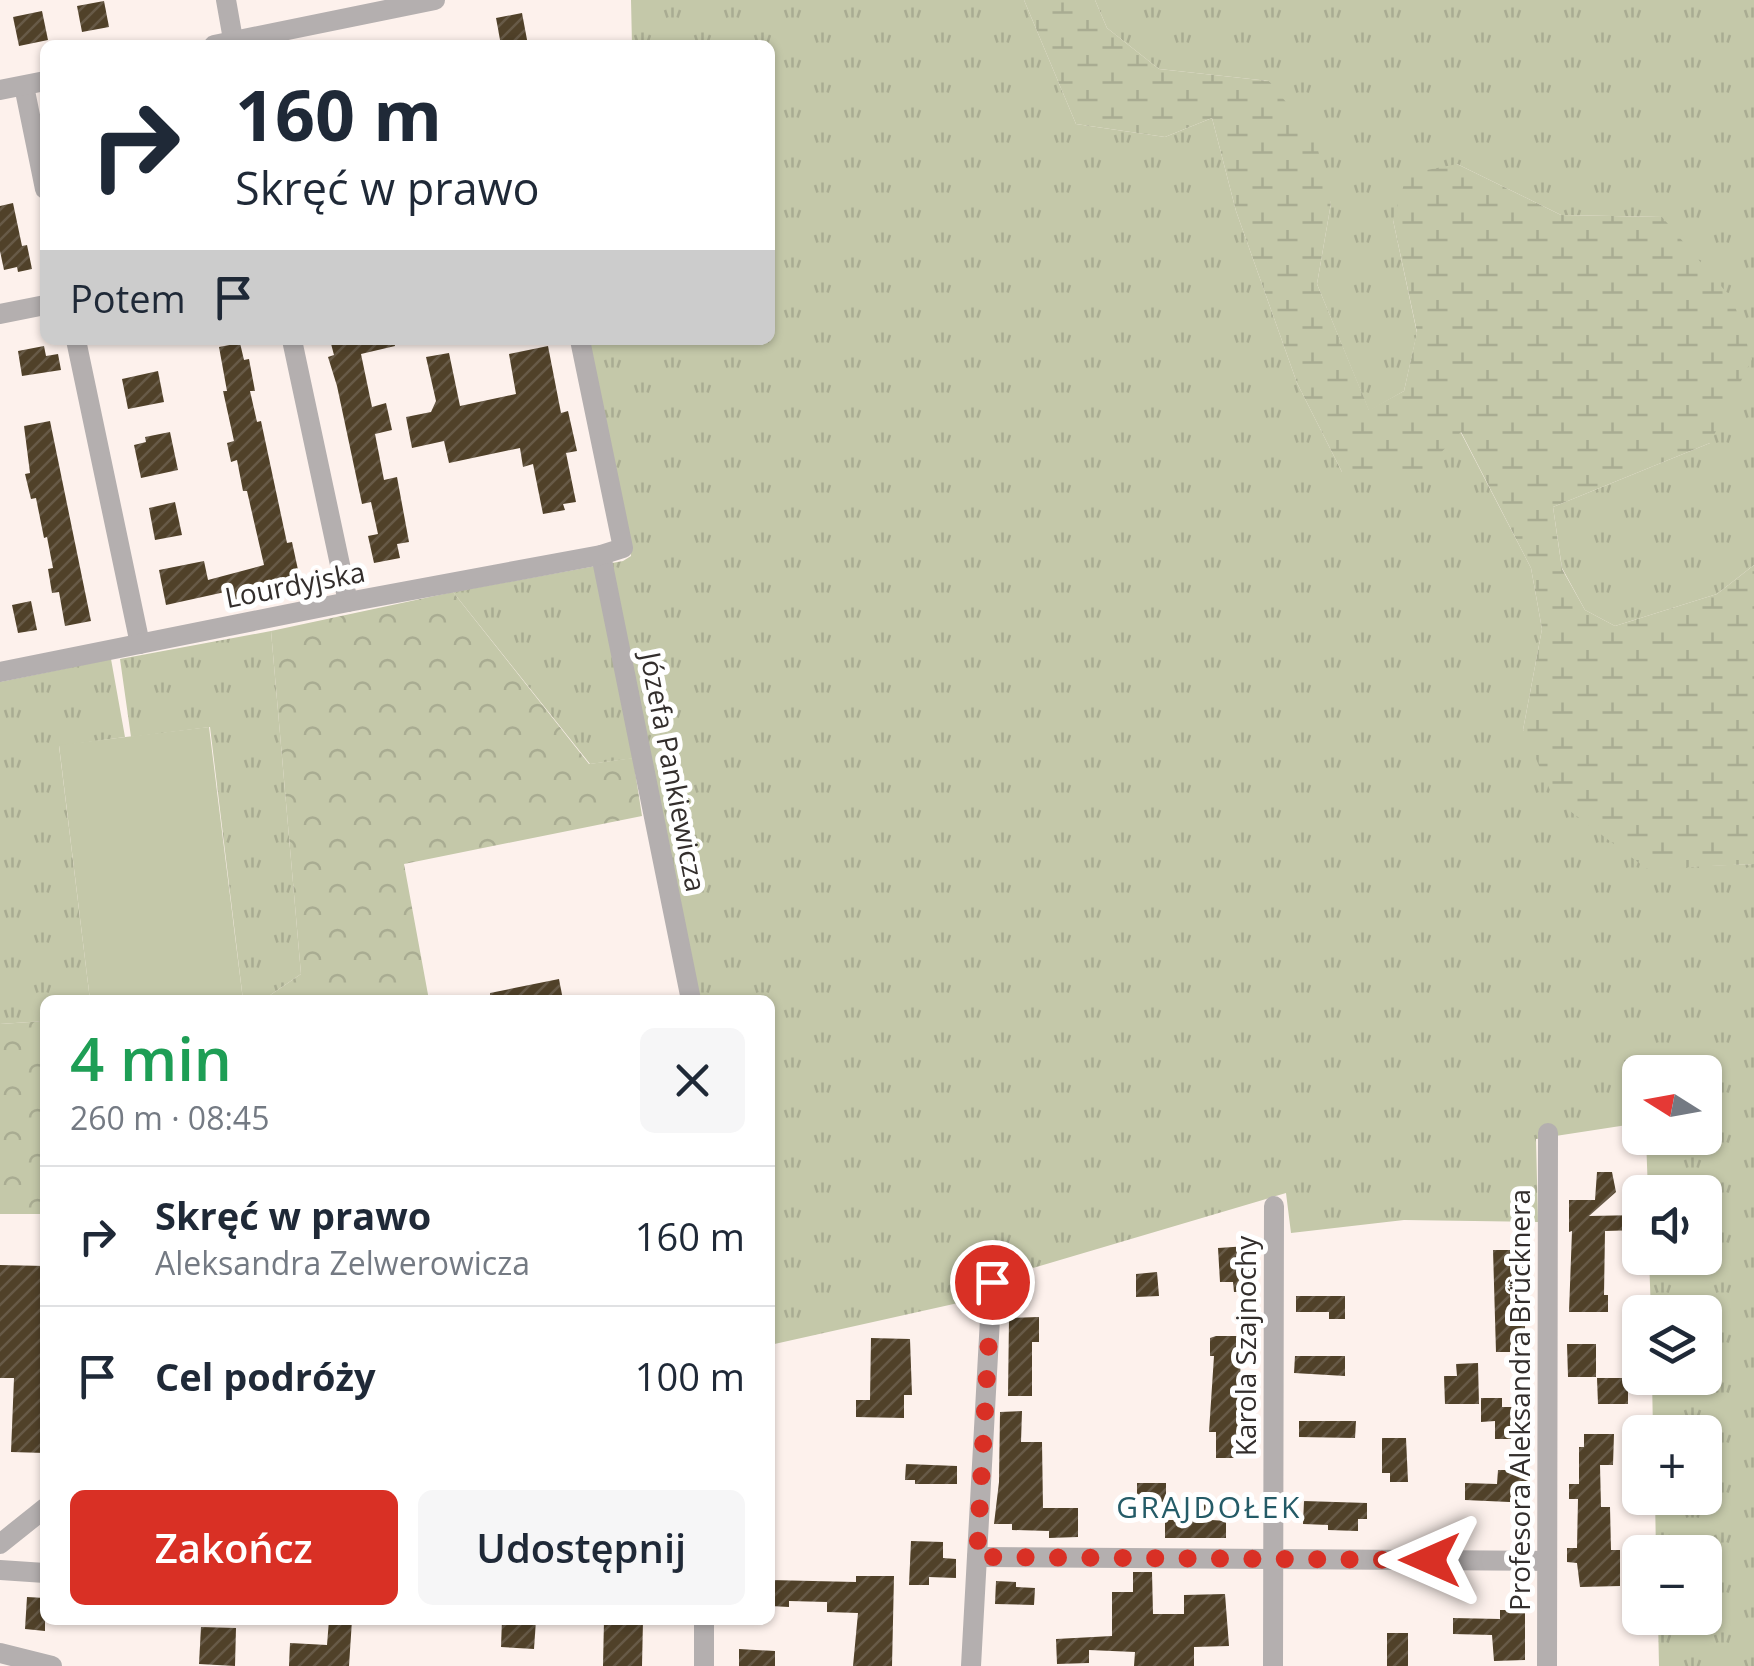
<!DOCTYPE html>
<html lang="pl">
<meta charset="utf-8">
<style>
:root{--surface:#fff;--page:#f6f6f7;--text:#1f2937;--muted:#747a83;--line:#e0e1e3;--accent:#d93025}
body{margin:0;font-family:"Open Sans",sans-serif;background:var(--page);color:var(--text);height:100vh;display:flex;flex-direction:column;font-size:38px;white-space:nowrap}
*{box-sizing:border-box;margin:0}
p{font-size:32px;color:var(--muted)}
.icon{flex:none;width:55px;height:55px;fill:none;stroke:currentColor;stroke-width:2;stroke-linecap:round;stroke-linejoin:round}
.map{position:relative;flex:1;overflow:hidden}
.panel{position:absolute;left:40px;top:995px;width:735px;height:630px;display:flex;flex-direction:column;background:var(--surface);border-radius:15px;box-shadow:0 2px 8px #0004}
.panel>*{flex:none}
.banner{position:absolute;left:40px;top:40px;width:735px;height:305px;border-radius:15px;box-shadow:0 2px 8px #0004;background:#fff;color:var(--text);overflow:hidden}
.needle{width:65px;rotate:281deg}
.buttons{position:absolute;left:1622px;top:1055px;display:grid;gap:20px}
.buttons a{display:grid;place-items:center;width:100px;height:100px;border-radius:15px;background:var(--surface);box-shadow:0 2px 8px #0004;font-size:50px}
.pin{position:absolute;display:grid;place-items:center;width:85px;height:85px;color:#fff;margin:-42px;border:5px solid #fff;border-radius:50%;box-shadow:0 2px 10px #0007}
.me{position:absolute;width:110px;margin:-55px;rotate:270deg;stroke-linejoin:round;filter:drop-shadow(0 0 8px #0008)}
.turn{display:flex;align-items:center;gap:35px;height:210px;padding:0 30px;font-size:45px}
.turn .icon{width:130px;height:130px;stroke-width:2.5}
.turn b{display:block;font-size:70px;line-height:85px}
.then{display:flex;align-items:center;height:95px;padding:0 30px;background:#0003;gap:20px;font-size:38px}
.round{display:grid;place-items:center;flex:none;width:105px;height:105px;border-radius:15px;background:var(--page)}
.head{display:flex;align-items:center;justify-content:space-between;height:170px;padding:0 30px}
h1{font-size:60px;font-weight:600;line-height:75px;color:#1e9e55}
.cta{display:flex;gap:20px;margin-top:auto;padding:20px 30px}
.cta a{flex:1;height:115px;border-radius:15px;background:var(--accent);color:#fff;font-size:40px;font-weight:600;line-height:115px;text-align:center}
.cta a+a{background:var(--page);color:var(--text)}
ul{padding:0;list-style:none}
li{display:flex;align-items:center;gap:30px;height:140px;padding:0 30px;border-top:2px solid var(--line)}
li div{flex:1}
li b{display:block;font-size:38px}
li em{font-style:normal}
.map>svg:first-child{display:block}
.grass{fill:url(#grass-tufts)}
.forest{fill:url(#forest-crowns)}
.wetland{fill:url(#wetland-marsh)}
.pitch{fill:#c4c8a9}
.building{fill:url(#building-hatch)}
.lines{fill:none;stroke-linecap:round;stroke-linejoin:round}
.minor{stroke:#b4afaf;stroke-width:20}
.route{stroke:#d93025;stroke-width:18;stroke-dasharray:0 32.4}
.labels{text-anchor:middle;stroke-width:10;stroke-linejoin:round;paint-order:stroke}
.street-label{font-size:28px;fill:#332e2c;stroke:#fff}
.neighbourhood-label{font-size:30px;letter-spacing:2.5px;fill:#245b67;stroke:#fff}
</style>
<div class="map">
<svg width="1754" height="1666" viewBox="0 0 1754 1666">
<defs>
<pattern id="grass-tufts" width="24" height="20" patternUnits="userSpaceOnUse" patternTransform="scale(2.5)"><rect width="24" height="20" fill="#c4c8a9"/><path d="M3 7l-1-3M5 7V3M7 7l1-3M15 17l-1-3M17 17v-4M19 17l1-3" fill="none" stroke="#a9ac92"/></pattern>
<pattern id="forest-crowns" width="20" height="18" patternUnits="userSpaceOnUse" patternTransform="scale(2.5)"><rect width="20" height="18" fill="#c4c8a9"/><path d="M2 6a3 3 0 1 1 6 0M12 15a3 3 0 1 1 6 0" fill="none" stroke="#a9ac92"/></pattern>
<pattern id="wetland-marsh" width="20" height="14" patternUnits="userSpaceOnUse" patternTransform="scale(2.5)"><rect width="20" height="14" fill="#c4c8a9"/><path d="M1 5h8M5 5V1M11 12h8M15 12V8" fill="none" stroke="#a9ac92"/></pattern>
<pattern id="building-hatch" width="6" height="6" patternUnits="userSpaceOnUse" patternTransform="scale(2.5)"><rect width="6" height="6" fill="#504129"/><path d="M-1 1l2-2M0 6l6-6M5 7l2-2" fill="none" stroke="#675a47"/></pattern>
</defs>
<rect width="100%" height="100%" fill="#fdf1ec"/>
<g class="grass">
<path d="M631,0H1024L1076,124L1165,137L1212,118L1236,211L1297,383L1342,472L1460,431L1531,568L1542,629L1523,730L1647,868L1754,864V1666H1659L1658,1618H1705V1552H1656L1655,1498H1705V1432H1653L1652,1378H1705V1312H1651L1649,1258H1705V1192H1648L1646,1138H1705V1072H1640V1123L1536,1139L1538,1222L1404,1220L1291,1233L1286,1193L1033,1268L1011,1245L988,1255L985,1297L770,1345V1000H699L651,756L590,764L453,592L623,561L631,556L587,340H770V45H632Z"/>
<path d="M1095,0H1754V565L1717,594L1615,626L1585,610L1562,568L1553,507L1710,443L1662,217L1561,215L1457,164L1393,220L1417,333L1404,391L1369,411L1317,284L1331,203L1269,81L1159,69L1107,28Z"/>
<path d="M271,631L301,974L263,1000H243L210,727L131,737L120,659Z"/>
<path d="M111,659L125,737L59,746L90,1000H45V1021L0,1024V682Z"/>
</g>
<g class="forest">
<path d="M453,592L589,764L633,758L642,816L404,864L429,1000H263L301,974L271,631Z"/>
<path d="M45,1021V1214H0V1024Z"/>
</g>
<path class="wetland" d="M1024,0H1095L1107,28L1159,69L1269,81L1315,138L1331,203L1317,284L1369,410L1404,391L1417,332L1393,220L1407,174L1457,164L1561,215L1662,217L1733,300L1752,359L1710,443L1553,507L1562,569L1585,610L1615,626L1717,594L1754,565V864L1647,869L1554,799L1523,730L1542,629L1531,568L1461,432L1419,475L1342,472L1297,383L1236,211L1212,118L1165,137L1076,124Z"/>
<path class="pitch" d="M209,727L243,1000H90L59,745Z"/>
<g class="building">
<path d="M104,1L109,27L82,32L77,6Z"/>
<path d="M42,11L48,40L19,46L13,17Z"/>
<path d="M522,13L528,45H501L496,18Z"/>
<path d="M13,203L22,246L27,245L32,269L18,272L17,267L4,270L0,251V206Z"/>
<path d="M330,340H394L395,346L361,354L372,407L386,403L392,430L375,434L384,480L397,477L409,542L397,544L400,558L374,563L368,536L378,534L371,502L362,504L337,386L328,357L334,355Z"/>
<path d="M240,343L244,360L249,359L255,391H250L257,422L261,421L287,543L292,542L300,579L252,589L254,603L229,608L225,592L166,605L159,570L204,561L208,580L264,565L247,491H243L237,460L231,462L227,443L234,441L223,391H227L219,347Z"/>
<path d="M44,346L46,356L58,354L61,370L22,376L18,351Z"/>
<path d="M548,346L561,413L568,411L577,451L566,453L576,502L563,504L565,510L543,514L533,464L523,467L520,448L449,463L444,441L412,448L406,417L431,412L436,401L426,357L449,353L460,406L516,394L509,354Z"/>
<path d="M158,371L164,402L128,409L122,379Z"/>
<path d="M50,421L91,621L65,626L59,592L52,593L48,569L53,568L47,537L44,538L36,498L31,499L25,474L30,473L24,426Z"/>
<path d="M170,432L178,470L141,478L134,445L146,442L145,437Z"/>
<path d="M175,502L182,535L155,540L149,508Z"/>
<path d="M31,601L37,630L18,633L12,605Z"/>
<path d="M559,979L563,1000H490V993Z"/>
<path d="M1597,1172H1612L1616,1192L1589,1216L1640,1215V1230L1605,1231L1604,1295H1608V1312H1569L1572,1231L1569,1232V1200H1595Z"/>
<path d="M1248,1246L1250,1292H1234L1233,1282H1220L1218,1248Z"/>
<path d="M1493,1250H1525V1347H1511L1510,1352H1496Z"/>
<path d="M0,1265L45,1266V1453L11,1452L14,1378H0Z"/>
<path d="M1157,1272L1159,1296L1136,1297V1274Z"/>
<path d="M1296,1296H1345V1319H1329V1312H1296Z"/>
<path d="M1039,1317V1342H1032V1396H1008L1009,1318Z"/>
<path d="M1216,1336H1240L1241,1421H1245L1246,1458H1216V1432H1209L1214,1356H1210V1338Z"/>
<path d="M871,1338L910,1339L912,1395H904V1418L856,1417V1400H870Z"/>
<path d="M1567,1344H1596V1377H1568Z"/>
<path d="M1295,1356H1345V1376L1294,1373Z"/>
<path d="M1478,1363L1479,1404H1445L1444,1376H1457L1456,1364Z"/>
<path d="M1597,1378H1628V1404H1598Z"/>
<path d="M1481,1398H1502V1407H1530L1529,1439H1495V1421L1481,1422Z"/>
<path d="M1022,1411L1021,1442H1042L1043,1508H1078V1537L1049,1538V1531L1012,1530V1524H994L999,1482L1000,1412Z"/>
<path d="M1299,1421H1356L1355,1438L1299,1437Z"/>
<path d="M1584,1434H1614L1613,1465H1600L1601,1507H1610L1611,1550H1620V1586L1580,1587L1577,1563L1567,1562V1548H1577L1578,1499H1569V1484H1579V1447H1584Z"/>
<path d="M1382,1438H1406L1408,1482H1390V1473H1382Z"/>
<path d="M906,1464L957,1466V1484H915V1480H905Z"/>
<path d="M1498,1470H1530L1529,1503L1465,1500V1483L1497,1484Z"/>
<rect x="1137" y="1483" width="29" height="19"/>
<path d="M1304,1501L1367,1503V1519H1358V1531L1328,1530V1525L1303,1524Z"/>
<path d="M1195,1504H1212V1520L1226,1521V1538H1165V1520H1195Z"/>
<path d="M911,1541L943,1542V1558L956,1559V1578L929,1577V1585H909Z"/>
<path d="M1133,1572H1152L1153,1614H1184V1595L1225,1594L1229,1646L1194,1647V1666H1134L1135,1652L1089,1650V1663L1057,1664L1056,1639L1112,1636V1592H1133Z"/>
<path d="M856,1576H894L892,1666H853L858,1613L827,1612V1602L789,1601V1607L770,1606V1580L856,1582Z"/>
<path d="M996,1581L1016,1582V1587L1035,1588L1034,1605L995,1604Z"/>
<path d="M1510,1596H1525V1660L1494,1661L1492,1635L1453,1634V1618L1500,1619V1610H1510Z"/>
<path d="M27,1597L45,1598V1631L25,1629Z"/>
<path d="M329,1620H352L349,1666H289L290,1643L327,1645Z"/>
<path d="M502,1620H536L534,1649L501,1647Z"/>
<path d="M604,1620H643L642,1666H603Z"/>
<path d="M201,1627L236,1628L235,1666L199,1664Z"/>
<rect x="1387" y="1633" width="21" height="33"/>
<path d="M739,1649L775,1651V1666H739Z"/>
</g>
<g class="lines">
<g class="minor">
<path d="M226,0L234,45"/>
<path d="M214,45L435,0"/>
<path d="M24,86L45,189"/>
<path d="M0,90L45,81"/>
<path d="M0,314L45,305"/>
<path d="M76,340L140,644"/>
<path d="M292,340L348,602"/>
<path d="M601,555L691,1000"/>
<path d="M0,672L348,602L601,555L623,548L580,340"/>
<path d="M0,1544L45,1508"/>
<path d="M977,1557L1547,1561"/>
<path d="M0,1570L45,1573"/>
<path d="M0,1653L52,1666"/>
<path d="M704,1666V1620"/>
<path d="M971,1666L992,1282"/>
<path d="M1273,1666L1274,1206"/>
<path d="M1547,1666L1548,1133"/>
</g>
</g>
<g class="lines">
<path class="route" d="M992,1282L977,1557L1430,1560"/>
</g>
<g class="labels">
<g class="street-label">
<text transform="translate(295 585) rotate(-11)" y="10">Lourdyjska</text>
<text transform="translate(673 772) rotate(79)" y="10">Józefa Pankiewicza</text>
<text transform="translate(1246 1346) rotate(-90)" y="10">Karola Szajnochy</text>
<text transform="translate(1520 1400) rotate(-90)" y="10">Profesora Aleksandra Brücknera</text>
</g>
<g class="neighbourhood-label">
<text x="1209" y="1518">GRAJDOŁEK</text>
</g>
</g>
</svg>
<div class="buttons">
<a><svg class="needle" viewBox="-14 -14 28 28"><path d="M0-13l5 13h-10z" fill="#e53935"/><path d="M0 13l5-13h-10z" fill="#747a83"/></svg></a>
<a><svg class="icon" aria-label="sound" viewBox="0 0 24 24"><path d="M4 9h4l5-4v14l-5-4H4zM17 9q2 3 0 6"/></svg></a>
<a><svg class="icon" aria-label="layers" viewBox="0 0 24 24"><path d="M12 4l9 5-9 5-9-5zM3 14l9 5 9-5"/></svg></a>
<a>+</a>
<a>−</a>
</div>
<div class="pin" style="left:992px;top:1282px;background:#d93025"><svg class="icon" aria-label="arrive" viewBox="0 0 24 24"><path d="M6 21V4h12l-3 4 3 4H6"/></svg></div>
<svg class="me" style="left:1430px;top:1560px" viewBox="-20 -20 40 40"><path d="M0-17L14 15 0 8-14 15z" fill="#d93025" stroke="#fff" stroke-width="4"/></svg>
<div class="banner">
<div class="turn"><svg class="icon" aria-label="right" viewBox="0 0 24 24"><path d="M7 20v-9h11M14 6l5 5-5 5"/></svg><div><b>160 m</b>Skręć w prawo</div></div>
<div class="then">Potem<svg class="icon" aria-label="arrive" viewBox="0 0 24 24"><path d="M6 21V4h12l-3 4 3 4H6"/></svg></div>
</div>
<section class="panel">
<div class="head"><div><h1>4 min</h1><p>260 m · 08:45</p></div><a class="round"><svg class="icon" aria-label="close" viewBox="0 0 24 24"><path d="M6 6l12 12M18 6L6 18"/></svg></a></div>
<ul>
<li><svg class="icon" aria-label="right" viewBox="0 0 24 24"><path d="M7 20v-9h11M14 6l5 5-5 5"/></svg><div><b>Skręć w prawo</b><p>Aleksandra Zelwerowicza</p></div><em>160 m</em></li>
<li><svg class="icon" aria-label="arrive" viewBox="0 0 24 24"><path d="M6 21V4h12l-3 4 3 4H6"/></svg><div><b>Cel podróży</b></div><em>100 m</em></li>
</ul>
<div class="cta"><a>Zakończ</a><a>Udostępnij</a></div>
</section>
</div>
